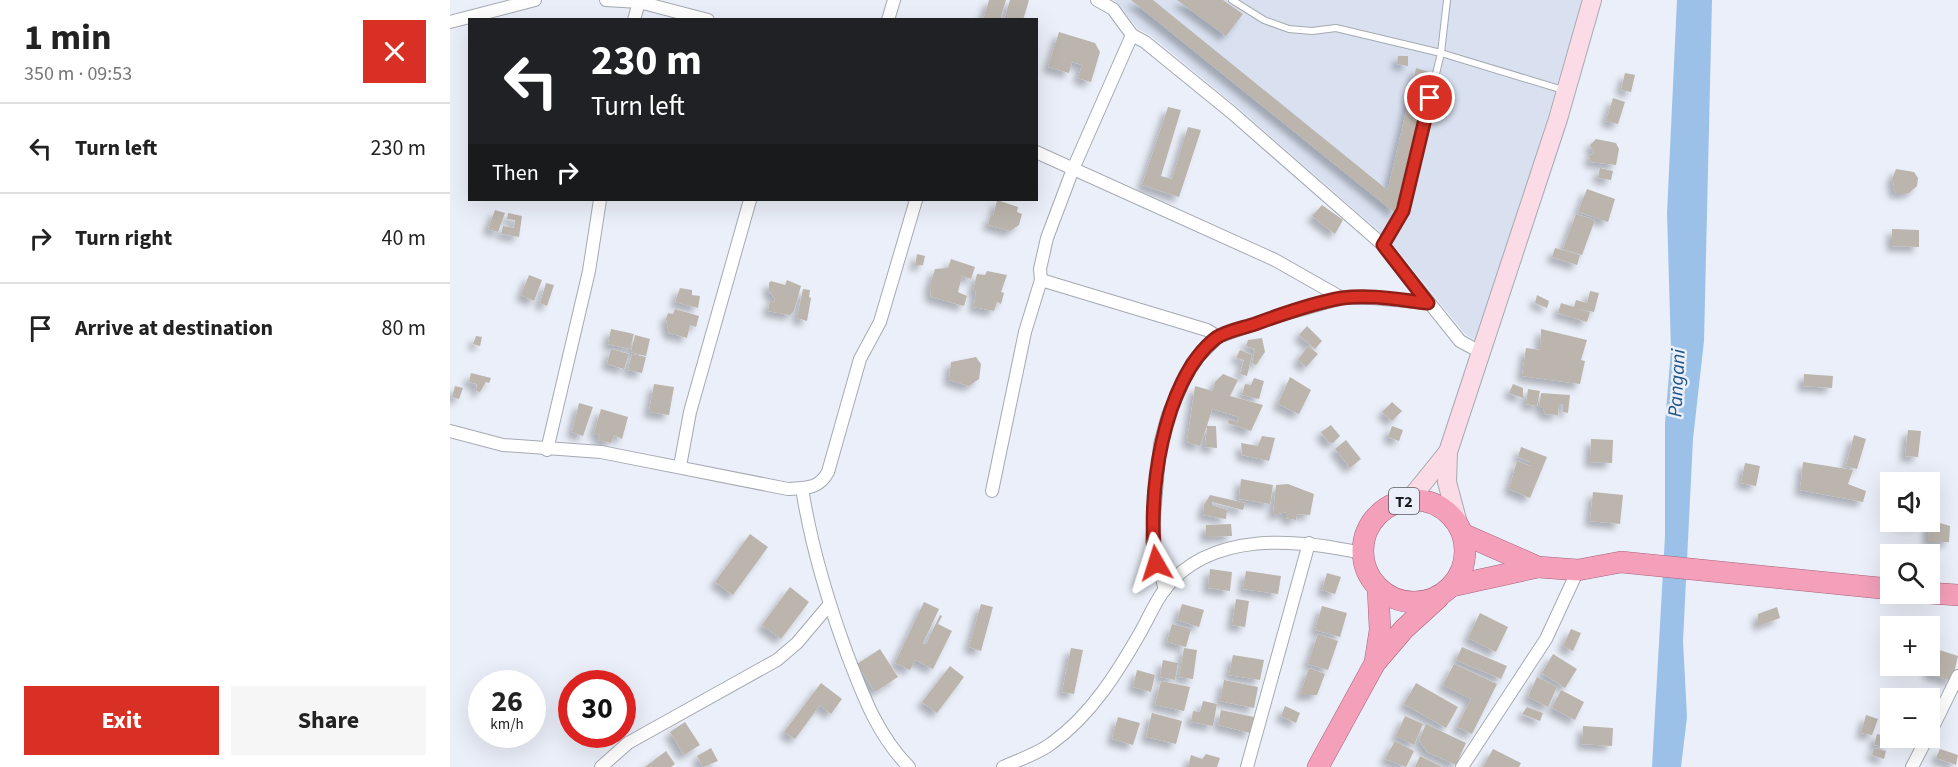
<!DOCTYPE html>
<meta charset="utf-8">
<style>
:root{--surface:#fff;--page:#f6f6f6;--text:#222;--muted:#767676;--line:#e0e0e0;--accent:#d93025}
body{margin:0;font-family:"Source Sans 3",sans-serif;background:var(--page);color:var(--text);height:100vh;display:flex;flex-direction:column;font-size:22px;white-space:nowrap}
*{box-sizing:border-box;margin:0}
p{font-size:20px;color:var(--muted)}
.icon{flex:none;width:33px;height:33px;fill:none;stroke:currentColor;stroke-width:2;stroke-linecap:round;stroke-linejoin:round}
.map{position:relative;flex:1;overflow:hidden}
.panel{display:flex;flex-direction:column;background:var(--surface);width:450px}
.panel>*{flex:none}
.top-card{position:absolute;left:18px;top:18px;width:570px;height:183px;border-radius:0px;box-shadow:0 6px 24px #0002;background:#202124;color:#fff;overflow:hidden}
.controls{position:absolute;left:1430px;top:472px;display:grid;gap:12px}
.controls a{display:grid;place-items:center;width:60px;height:60px;border-radius:0px;background:var(--surface);box-shadow:0 6px 24px #0002;font-size:30px}
.speed{position:absolute;left:18px;top:670px;display:flex;gap:12px;font-size:30px;font-weight:700;text-align:center}
.speed>*{display:grid;place-content:center;width:78px;height:78px;border-radius:50%;background:var(--surface);box-shadow:0 6px 24px #0002;line-height:1}
.speed small{font-size:15px;font-weight:400}
.speed .limit{border:9px solid #d22;background:#fff;color:#111}
.pin{position:absolute;display:grid;place-items:center;width:51px;height:51px;color:#fff;margin:-26px;border:3px solid #fff;border-radius:50%;box-shadow:0 2px 6px #0007}
.me{position:absolute;width:66px;margin:-33px;rotate:354deg;stroke-linejoin:round;filter:drop-shadow(0 0 4px #0008)}
.turn{display:flex;align-items:center;gap:21px;height:126px;padding:0 24px;font-size:27px}
.turn .icon{width:78px;height:78px;stroke-width:2.5}
.turn b{display:block;font-size:42px;line-height:51px}
.then{display:flex;align-items:center;height:57px;padding:0 24px;background:#0003;gap:12px;font-size:22px}
.round{display:grid;place-items:center;flex:none;width:63px;height:63px;border-radius:0px;background:var(--page)}
.overview{display:flex;align-items:center;justify-content:space-between;height:102px;padding:0 24px}
h1{font-size:36px;font-weight:700;line-height:45px}
.primary-button{display:flex;gap:12px;margin-top:auto;padding:12px 24px}
.primary-button a{flex:1;height:69px;border-radius:0px;background:var(--accent);color:#fff;font-size:24px;font-weight:700;line-height:69px;text-align:center}
.primary-button a+a{background:var(--page);color:var(--text)}
ul{padding:0;list-style:none}
li{display:flex;align-items:center;gap:18px;height:90px;padding:0 24px;border-top:2px solid var(--line)}
li div{flex:1}
li b{display:block;font-size:22px}
li em{font-style:normal}
main{display:flex;flex:1;min-height:0}
.map>svg:first-child{display:block}
.built{fill:#d9e1f1}
.water{fill:#9bc1e9}
.building{fill:#bbb5ad;filter:url(#shadow)}
.lines{fill:none;stroke-linecap:round;stroke-linejoin:round}
.service-casing{stroke:#a5a9b1;stroke-width:8}
.minor-casing{stroke:#a5a9b1;stroke-width:14}
.secondary-casing{stroke:#a5a9b1;stroke-width:20}
.trunk-casing{stroke:#a66279;stroke-width:22}
.service{stroke:#fff;stroke-width:6}
.minor{stroke:#fff;stroke-width:12}
.secondary{stroke:#fbdbe6;stroke-width:18}
.trunk{stroke:#f4a0bb;stroke-width:21}
.route-casing{stroke:#8d1f18;stroke-width:15}
.route{stroke:#d93025;stroke-width:10}
.labels{text-anchor:middle;stroke-width:5;stroke-linejoin:round;paint-order:stroke}
.shield{fill:#ebeff9;stroke:#595b60;stroke-width:1.5}
.shield-label{font-size:16px;font-weight:bold;fill:#1a1b1f}
.water-label{font-size:20px;font-style:italic;fill:#1e5486;stroke:#ebeff9}
</style>
<main>
<section class="panel">
<div class="overview"><div><h1>1 min</h1><p>350 m · 09:53</p></div><a class="round" style="background:#d93025;color:#fff"><svg class="icon" aria-label="close" viewBox="0 0 24 24"><path d="M6 6l12 12M18 6L6 18"/></svg></a></div>
<ul>
<li><svg class="icon" aria-label="left" viewBox="0 0 24 24"><path d="M17 20v-9H6M10 6l-5 5 5 5"/></svg><div><b>Turn left</b></div><em>230 m</em></li>
<li><svg class="icon" aria-label="right" viewBox="0 0 24 24"><path d="M7 20v-9h11M14 6l5 5-5 5"/></svg><div><b>Turn right</b></div><em>40 m</em></li>
<li><svg class="icon" aria-label="arrive" viewBox="0 0 24 24"><path d="M6 21V4h12l-3 4 3 4H6"/></svg><div><b>Arrive at destination</b></div><em>80 m</em></li>
</ul>
<div class="primary-button"><a>Exit</a><a>Share</a></div>
</section>
<div class="map">
<svg width="1508" height="767" viewBox="0 0 1508 767">
<defs>
<filter id="shadow"><feDropShadow dx="-5.5" dy="5.5" stdDeviation="3" flood-color="#0004"/></filter>
</defs>
<rect width="100%" height="100%" fill="#ebeff9"/>
<path class="built" d="M664,0H1132L1098,116L1026,341L1015,334L939,240L786,106L700,35L688,29Z"/>
<path class="water" d="M1227,0H1262L1254,341L1243,439L1233,641L1237,717L1231,767H1202L1215,536V423L1221,350L1217,213Z"/>
<g class="building">
<path d="M539,0H556L550,20H533Z"/>
<path d="M560,0H579L573,20H554Z"/>
<path d="M681,0H703L935,188L938,189L966,68L979,72L945,213Z"/>
<path d="M727,0H773L793,14L776,36Z"/>
<path d="M609,32L645,43L650,52L641,82L628,78L632,65L622,62L619,73L598,67Z"/>
<path d="M948,56H958V66L947,64Z"/>
<path d="M1175,73L1185,75L1181,92L1171,90Z"/>
<path d="M1163,98L1175,102L1168,124L1156,121Z"/>
<path d="M718,107L731,110L711,176L722,179L738,127L751,130L729,197L692,185Z"/>
<path d="M1146,139L1166,143L1169,149L1166,165L1141,162L1139,156L1144,153L1140,145Z"/>
<path d="M1150,168L1163,171L1161,180L1148,178Z"/>
<path d="M1446,169L1464,172L1468,178L1467,186L1459,193H1446L1443,188L1444,182H1441Z"/>
<path d="M1137,189L1165,199L1158,222L1128,212Z"/>
<path d="M547,200L568,207L567,212L572,214L569,225L560,231L538,225L540,217H543Z"/>
<path d="M872,205L893,220L885,234L862,216Z"/>
<path d="M45,210L55,213L48,232L38,229Z"/>
<path d="M58,213L72,216L69,237L51,234L53,226L64,228L65,220L57,219Z"/>
<path d="M1126,214L1145,220L1132,255L1113,249Z"/>
<path d="M1442,229L1469,230V247L1442,246Z"/>
<path d="M1105,248L1130,255L1127,265L1102,257Z"/>
<path d="M467,254L475,256L473,265L465,266Z"/>
<path d="M501,259L525,267L521,279L512,276L508,292L517,296L514,306L481,297L480,285L485,269L498,268Z"/>
<path d="M537,271L557,275L551,292L554,293L551,304L547,302L544,311L524,307L526,291H523L527,274L535,275Z"/>
<path d="M79,275L92,280L84,301L71,295Z"/>
<path d="M337,280L351,286L344,311L340,315L318,311L320,301L324,302L325,299L319,291V283L321,281L335,285Z"/>
<path d="M96,283L104,285L97,306L90,303Z"/>
<path d="M230,288L242,290V295L250,296L248,308L225,302Z"/>
<path d="M353,289L360,290L359,297L361,298L357,321L347,318Z"/>
<path d="M1140,291L1149,293L1144,312L1128,309L1140,312L1137,322L1108,313L1111,303L1124,307L1126,300L1137,303Z"/>
<path d="M1087,295L1099,301L1097,308L1085,303Z"/>
<path d="M225,309L249,316L246,327L240,325L237,338L219,333L216,319L218,313L223,314Z"/>
<path d="M857,326L872,341L865,349L849,335Z"/>
<path d="M161,329L184,334L180,349L158,344Z"/>
<path d="M1091,329L1137,340L1131,360L1135,361L1130,384L1072,376L1076,348L1090,350Z"/>
<path d="M185,335L200,339L196,356L181,352Z"/>
<path d="M26,336L32,337L30,346L23,344Z"/>
<path d="M812,338L815,352L806,365L802,363L805,349L796,346L798,340Z"/>
<path d="M858,346L868,354L856,367L848,360Z"/>
<path d="M161,349L179,354L174,369L157,364Z"/>
<path d="M790,350L802,355L797,376L790,374L794,360L786,358Z"/>
<path d="M182,354L196,357L192,373L178,370Z"/>
<path d="M526,357L531,364L529,379L519,386L499,380L501,362Z"/>
<path d="M21,373L41,378L39,383L36,382L30,392L26,391L27,384L19,382Z"/>
<path d="M773,374L788,380L780,396L813,405L801,431L778,423L779,419L787,422L789,417L762,409L757,426H766L767,448L755,447L757,426L750,446L737,442L745,386L763,391L765,382Z"/>
<path d="M1354,374L1383,376L1382,388L1353,386Z"/>
<path d="M840,377L861,390L849,414L828,404Z"/>
<path d="M804,378L814,381L809,399L792,395L795,384L801,385Z"/>
<path d="M204,384L224,387L219,415L199,412Z"/>
<path d="M1063,384L1073,388V398L1059,393Z"/>
<path d="M5,386L13,388L9,399L2,397Z"/>
<path d="M1078,389L1090,391L1087,406L1076,404Z"/>
<path d="M1091,393L1120,395L1118,413L1113,412V404H1109L1108,415L1095,414L1093,408H1089Z"/>
<path d="M942,402L952,411L942,421L932,412Z"/>
<path d="M129,403L143,407L133,436L122,432Z"/>
<path d="M151,409L178,417L172,439L164,435L161,443L148,440L150,435L144,433Z"/>
<path d="M881,425L890,436L883,443L878,442L871,432Z"/>
<path d="M942,426L953,430L949,441L938,437Z"/>
<path d="M1458,430L1471,431L1468,457L1455,456Z"/>
<path d="M1404,435L1416,439L1407,469L1396,466Z"/>
<path d="M812,436L825,438L819,461L792,455L791,443L808,446Z"/>
<path d="M1141,439L1163,440L1162,463L1140,462Z"/>
<path d="M896,440L911,459L900,468L885,449Z"/>
<path d="M1071,447L1097,457L1080,498L1059,489L1067,461L1080,466V462L1068,457Z"/>
<path d="M1353,462L1403,470L1398,484L1416,491L1413,502L1350,490Z"/>
<path d="M1295,463L1310,466L1306,486L1291,483Z"/>
<path d="M791,479L823,485L820,504L789,499Z"/>
<path d="M838,484L864,494L860,515L847,514L846,520L836,518V512L823,515L826,485Z"/>
<path d="M1143,492L1173,495L1170,524L1140,521Z"/>
<path d="M760,495L795,503L793,510L762,502V505L777,510L776,519L753,515L754,505Z"/>
<path d="M1489,515L1490,523L1500,526L1499,542H1478L1479,516Z"/>
<path d="M1447,522H1468V526L1447,523Z"/>
<path d="M781,524L782,536L756,537V525Z"/>
<path d="M300,534L318,547L283,595L265,582Z"/>
<path d="M760,569L782,572L780,591L758,588Z"/>
<path d="M796,571L831,576L828,594L793,589Z"/>
<path d="M877,573L891,577L885,594L872,590Z"/>
<path d="M340,587L359,602L331,639L312,625Z"/>
<path d="M786,599L799,601L795,627L782,625Z"/>
<path d="M474,602L489,609L473,643L476,644L490,615L492,616L488,624L502,631L483,669L465,660L460,670L445,663Z"/>
<path d="M531,604L543,607L531,651L519,647Z"/>
<path d="M732,604L754,610L749,627L727,620Z"/>
<path d="M872,606L897,613L890,637L865,630Z"/>
<path d="M1327,607L1330,618L1308,626V614Z"/>
<path d="M1030,613L1058,627L1046,652L1018,638Z"/>
<path d="M722,624L741,629L736,647L717,642Z"/>
<path d="M1121,629L1131,633L1123,651L1113,646Z"/>
<path d="M868,634L888,641L878,670L858,664Z"/>
<path d="M1012,647L1057,666L1051,679L1006,660Z"/>
<path d="M1480,647L1508,656L1502,681L1479,674Z"/>
<path d="M621,648L633,650L624,694L612,692Z"/>
<path d="M734,648L747,650L743,679L729,677Z"/>
<path d="M430,649L448,677L425,692L407,664Z"/>
<path d="M1103,654L1127,669L1115,688L1092,673Z"/>
<path d="M783,655L814,660L810,680L779,675Z"/>
<path d="M713,660L728,663L725,680L710,677Z"/>
<path d="M1004,664L1047,684L1022,734L1007,727L1021,699L993,685Z"/>
<path d="M500,666L514,677L487,713L472,702Z"/>
<path d="M859,668L875,674L867,695H850Z"/>
<path d="M687,670L705,675L701,692L683,687Z"/>
<path d="M1087,677L1107,687L1098,707L1078,697Z"/>
<path d="M774,680L808,687L804,708L770,701Z"/>
<path d="M711,681L740,687L734,711L705,705Z"/>
<path d="M371,683L392,699L381,714L370,705L345,739L334,732Z"/>
<path d="M966,683L1008,707L996,728L954,704Z"/>
<path d="M1111,690L1134,702L1125,720L1102,708Z"/>
<path d="M753,701L767,704L763,726L741,722L743,711L750,712Z"/>
<path d="M835,706L850,713L846,723L831,716Z"/>
<path d="M1077,707L1093,713L1090,721L1072,714Z"/>
<path d="M771,710L804,717L800,733L768,725Z"/>
<path d="M702,713L732,721L726,744L696,737Z"/>
<path d="M1416,715L1428,719L1422,735L1411,733Z"/>
<path d="M955,716L973,724L964,745L946,736Z"/>
<path d="M668,717L690,723L683,745L662,739Z"/>
<path d="M235,722L250,745L234,755L220,732Z"/>
<path d="M976,724L1016,743L1006,765L977,752L969,740Z"/>
<path d="M1133,726L1163,728L1162,746L1132,744Z"/>
<path d="M1427,734L1439,737L1436,747L1424,745Z"/>
<path d="M945,741L964,751L956,767L935,759Z"/>
<path d="M261,748L268,761L253,767L247,756Z"/>
<path d="M1424,748L1436,751L1434,759L1422,755Z"/>
<path d="M1043,749L1071,763L1069,767H1033Z"/>
<path d="M1490,749L1508,755L1506,765L1486,758Z"/>
<path d="M216,751L225,764L221,767H195Z"/>
<path d="M756,754L770,758L767,767H738L741,755L752,759Z"/>
<path d="M970,756L992,767H965Z"/>
</g>
<g class="lines">
<defs>
<g id="service">
<path d="M782,0L814,20L839,29L862,31L886,28L991,53L953,211L933,245"/>
<path d="M997,0L991,53L1113,90"/>
</g>
<g id="minor">
<path d="M156,0L189,2L258,20"/>
<path d="M647,0L663,9L682,35L695,42L781,112L933,245L1010,341L1032,353"/>
<path d="M184,20L189,2"/>
<path d="M438,20L444,0"/>
<path d="M0,22L85,0"/>
<path d="M586,152L825,260L892,298"/>
<path d="M591,280L757,330L768,337"/>
<path d="M0,431L53,445L151,452L338,489C356,488 369,489 378,472L410,359L430,322L466,200"/>
<path d="M97,450L139,271L150,200"/>
<path d="M230,466L240,412L300,200"/>
<path d="M352,488C361,546 376,596 396,651C412,693 427,735 459,767"/>
<path d="M542,491L575,332L591,280L590,269L597,238L623,169L682,35"/>
<path d="M715,590L702,541L710,444L718,415L742,363L768,337L828,316L892,298H923L978,303"/>
<path d="M1479,735L1508,676"/>
<path d="M151,767L178,743L327,660L347,643L379,605"/>
<path d="M553,767C568,760 588,754 602,743C641,715 667,673 690,633C698,619 705,602 715,589C761,530 848,539 912,553"/>
<path d="M797,767L859,543"/>
<path d="M1012,767L1096,639L1128,570"/>
<path d="M1462,767L1477,738"/>
</g>
<g id="secondary">
<path d="M960,499L998,452"/>
<path d="M1009,527L997,482L998,452L1108,119L1142,0"/>
</g>
<g id="trunk">
<circle cx="964" cy="551" r="51"/>
<path d="M1013,534L1088,567L1128,570L1171,562L1440,589"/>
<path d="M1002,586L1088,567"/>
<path d="M1479,593L1508,595"/>
<path d="M925,662L930,630L928,589"/>
<path d="M868,767L925,663L954,629L988,598"/>
</g>
</defs>
<use href="#service" class="service-casing"/>
<use href="#minor" class="minor-casing"/>
<use href="#secondary" class="secondary-casing"/>
<use href="#trunk" class="trunk-casing"/>
<use href="#service" class="service"/>
<use href="#minor" class="minor"/>
<use href="#secondary" class="secondary"/>
<use href="#trunk" class="trunk"/>
</g>
<g class="lines">
<defs>
<path id="route" d="M706,563C696,499 712,380 766,338C776,331 793,328 805,324C832,314 863,303 892,298C920,294 950,300 978,303L933,245L953,211L980,98"/>
</defs>
<use href="#route" class="route-casing"/>
<use href="#route" class="route"/>
</g>
<g class="labels">
<rect class="shield" x="939" y="488" width="30" height="26" rx="4.5"/>
<g class="shield-label">
<text x="954" y="507">T2</text>
</g>
<g class="water-label">
<text transform="translate(1226 383) rotate(-87)" y="7">Pangani</text>
</g>
</g>
</svg>
<div class="controls">
<a><svg class="icon" aria-label="sound" viewBox="0 0 24 24"><path d="M4 9h4l5-4v14l-5-4H4zM17 9q2 3 0 6"/></svg></a>
<a><svg class="icon" aria-label="search" viewBox="0 0 24 24"><circle cx="10" cy="10" r="6"/><path d="M15 15l6 6"/></svg></a>
<a>+</a>
<a>−</a>
</div>
<div class="speed"><div>26<small>km/h</small></div><div class="limit">30</div></div>
<div class="pin" style="left:980px;top:98px;background:#d93025"><svg class="icon" aria-label="arrive" viewBox="0 0 24 24"><path d="M6 21V4h12l-3 4 3 4H6"/></svg></div>
<svg class="me" style="left:706px;top:563px" viewBox="-20 -20 40 40"><path d="M0-17L14 15 0 8-14 15z" fill="#d93025" stroke="#fff" stroke-width="4"/></svg>
<div class="top-card">
<div class="turn"><svg class="icon" aria-label="left" viewBox="0 0 24 24"><path d="M17 20v-9H6M10 6l-5 5 5 5"/></svg><div><b>230 m</b>Turn left</div></div>
<div class="then">Then<svg class="icon" aria-label="right" viewBox="0 0 24 24"><path d="M7 20v-9h11M14 6l5 5-5 5"/></svg></div>
</div>
</div>
</main>
